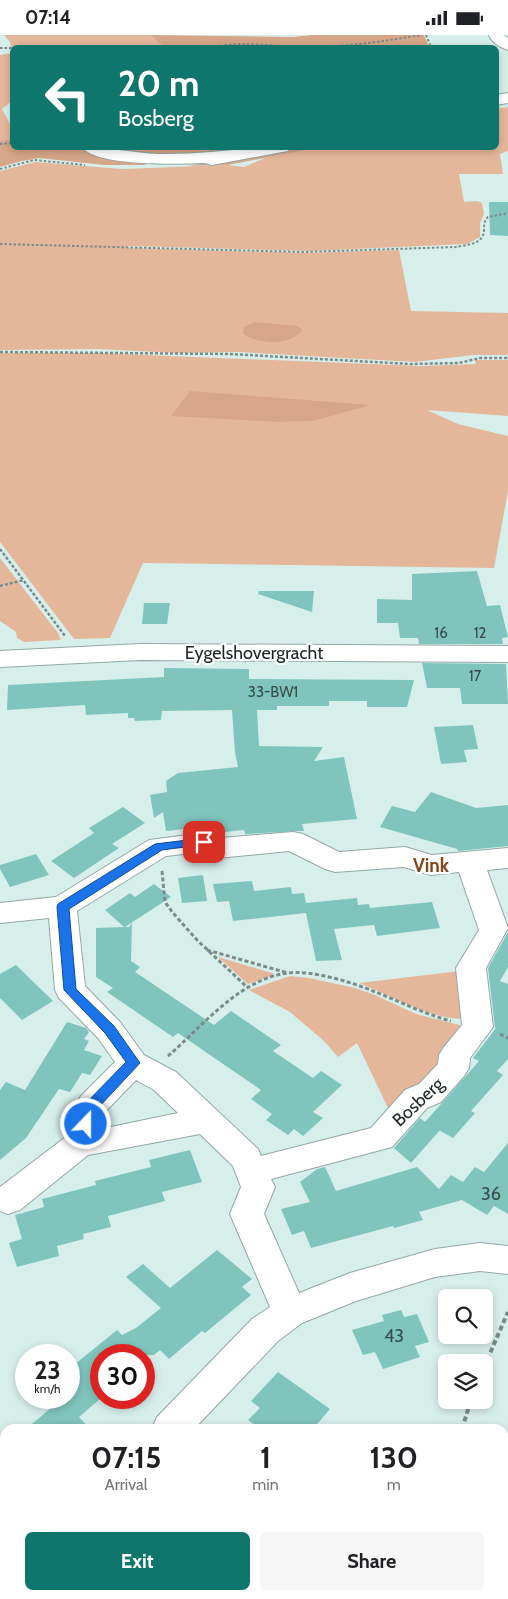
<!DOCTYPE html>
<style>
:root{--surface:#fff;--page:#f6f6f6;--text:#202124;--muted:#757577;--accent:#0f766e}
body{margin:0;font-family:Cabin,sans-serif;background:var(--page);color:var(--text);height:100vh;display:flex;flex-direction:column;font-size:19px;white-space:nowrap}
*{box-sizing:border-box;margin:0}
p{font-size:16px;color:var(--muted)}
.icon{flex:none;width:28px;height:28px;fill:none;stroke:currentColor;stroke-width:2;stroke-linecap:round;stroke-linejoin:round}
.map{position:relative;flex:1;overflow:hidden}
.sheet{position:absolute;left:0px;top:1389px;width:509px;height:176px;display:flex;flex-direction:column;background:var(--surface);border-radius:15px 15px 0 0;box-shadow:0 2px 8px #0003}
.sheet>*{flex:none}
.hud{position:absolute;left:10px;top:10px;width:489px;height:105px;border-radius:8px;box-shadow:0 2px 8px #0003;background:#0f766e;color:#fff;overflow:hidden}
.buttons{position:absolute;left:438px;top:1254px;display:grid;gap:10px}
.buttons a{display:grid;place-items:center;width:55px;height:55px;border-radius:8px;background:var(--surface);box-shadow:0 2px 8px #0003;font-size:25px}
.speed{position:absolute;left:15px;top:1309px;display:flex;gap:10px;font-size:25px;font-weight:700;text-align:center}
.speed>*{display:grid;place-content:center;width:65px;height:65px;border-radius:50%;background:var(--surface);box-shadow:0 2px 8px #0003;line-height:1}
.speed small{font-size:12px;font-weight:400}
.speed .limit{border:8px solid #d22;background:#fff;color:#111}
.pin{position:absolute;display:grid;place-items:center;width:42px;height:42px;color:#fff;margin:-21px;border-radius:10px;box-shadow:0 2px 8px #0006}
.me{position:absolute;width:55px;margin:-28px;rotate:22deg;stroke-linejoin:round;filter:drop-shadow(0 0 4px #0008)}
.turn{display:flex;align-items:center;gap:18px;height:105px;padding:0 25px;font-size:22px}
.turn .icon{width:65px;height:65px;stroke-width:2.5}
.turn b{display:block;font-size:35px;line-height:42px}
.eta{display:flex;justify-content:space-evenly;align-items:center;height:85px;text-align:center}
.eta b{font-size:30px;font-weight:700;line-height:35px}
.cta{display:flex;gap:10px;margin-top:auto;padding:10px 25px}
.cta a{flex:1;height:58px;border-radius:8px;background:var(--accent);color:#fff;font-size:20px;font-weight:700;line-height:58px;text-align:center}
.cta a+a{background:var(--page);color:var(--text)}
.status{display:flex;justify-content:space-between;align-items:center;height:35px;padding:0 25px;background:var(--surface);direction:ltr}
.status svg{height:14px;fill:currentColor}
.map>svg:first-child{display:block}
.green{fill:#e5b79a}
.forest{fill:#d7a688}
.building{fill:#80c5bd}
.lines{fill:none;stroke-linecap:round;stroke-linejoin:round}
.minor-casing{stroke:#92a8a5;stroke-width:2}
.path-far3{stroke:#7b8b89;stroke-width:2;stroke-dasharray:2.5 2;stroke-linecap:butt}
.path-far2{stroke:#7b8b89;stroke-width:2.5;stroke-dasharray:3 2;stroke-linecap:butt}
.path-far1{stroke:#7b8b89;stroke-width:3;stroke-dasharray:4 2.5;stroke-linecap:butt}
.path{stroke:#7b8b89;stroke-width:4;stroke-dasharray:5 3;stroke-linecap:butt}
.minor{fill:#fff;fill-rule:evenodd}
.route{fill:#1a73e8;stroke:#114b97}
.labels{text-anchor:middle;stroke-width:4.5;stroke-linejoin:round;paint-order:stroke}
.number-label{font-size:15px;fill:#354d4a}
.street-label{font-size:18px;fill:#1c2524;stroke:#fff}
.near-number-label{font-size:18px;fill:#354d4a}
.neighbourhood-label{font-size:19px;font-weight:bold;fill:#824618;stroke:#fff}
</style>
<div class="status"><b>07:14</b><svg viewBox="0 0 49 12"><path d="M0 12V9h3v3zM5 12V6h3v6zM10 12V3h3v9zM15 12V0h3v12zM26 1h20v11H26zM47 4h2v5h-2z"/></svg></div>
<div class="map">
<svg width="508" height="1564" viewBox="0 0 508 1564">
<rect width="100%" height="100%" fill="#d7efeb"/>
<g class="green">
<path d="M4,0H150L164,12H12V15L10,7Z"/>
<path d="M12,18V66L2,74L12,93V104L0,106V20Z"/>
<path d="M508,72V116L500,119L503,139H459L464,167L477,166L482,168L484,179L480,188V202L467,209L309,216L126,211V213L304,218L399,215L411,276L508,278V320H473L415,327L238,317L177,318L98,314L0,315V136L35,127L122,134L228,130L244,132L265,123L315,112H496V74Z"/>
<path d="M0,318H96L421,331L476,329L475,325H508V381L427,375L458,389L508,401V456L494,533L143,528L110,603L74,604L0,507Z"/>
<path d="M0,523L58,598L61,605L24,607L17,603L16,597L0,586V552L7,551L0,550Z"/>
<path d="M218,922L272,938L274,940L248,949Z"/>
<path d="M460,936L467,983C437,988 388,959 359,948Z"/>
<path d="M290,941L309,943L355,953L375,960L416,979L467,992L445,1030L424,1053L415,1050L390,1077L357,1008L338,1022L324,1006L290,977L249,955Z"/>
<path d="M504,1428L508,1429V1564H370L374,1560H504Z"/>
</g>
<g class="forest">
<path d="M150,0L293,2L312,0H424L429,12H164Z"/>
<path d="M12,104V112L275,113L179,121L143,130H104L39,123L22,126L0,132V106Z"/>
<path d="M292,113H315L228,130L187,131Z"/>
<path d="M255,287L297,291L303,295C288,311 261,310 243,299L244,292Z"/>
<path d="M190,356L371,370L313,386L276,387L171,381Z"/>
<path d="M5,1543V1560H336L331,1564H0V1544Z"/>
</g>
<g class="building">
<path d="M489,167H508V201L490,200Z"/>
<path d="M477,536L487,571L500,570L508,602L502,603L503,609H419L418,603H400L398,588H377V564L412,565V539Z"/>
<path d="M259,556H314L312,577L258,559Z"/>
<path d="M144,568H170L167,589H142Z"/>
<path d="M422,628L506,629L508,669H462L460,653H427Z"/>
<path d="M164,633L249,634V644L414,645L407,672H367V666H329V671H277V675H257L259,711L323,712L314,726L344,722L357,784L302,789L304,796H299L245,799L244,795L225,797L223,790L166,796L163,777L154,783L150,760L167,757L166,746L178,738L238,732L235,717L232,675L162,676L161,685L135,686L134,683H128V678L86,680L85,670L7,675L8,650L164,642Z"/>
<path d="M473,690L478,714L464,715L467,727L441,729L434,692Z"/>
<path d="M431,757L476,773L508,770V811L458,816L457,814L380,792L392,771L415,777Z"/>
<path d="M123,772L145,788L112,809L119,813L74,843L51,826L94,798L89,793Z"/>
<path d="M36,819L49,840L10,852L0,834V830Z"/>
<path d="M203,840L207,866L182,868L178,843Z"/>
<path d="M252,846L254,856L291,852L292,859L304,858L306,868L357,863L358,870L369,869L370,873L432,867L440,893L377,901L374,890L334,894L342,925L316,926L306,878L233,886L229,866L217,867L213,849Z"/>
<path d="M154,849L171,862L125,892H129L132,888L131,926L140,932L135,937L214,990L231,976L281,1010L273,1016L313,1043L321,1036L342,1050L313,1077L323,1083L303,1101L294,1094L288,1100L266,1085L272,1079L251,1064L261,1055L178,998L173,1002L107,957L113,953L96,942V893L124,892L105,875L130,858L135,862Z"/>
<path d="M508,897V932L500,946L508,949V1024L497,1036L503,1040L471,1076L475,1078L453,1103L435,1093L440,1095L411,1128L394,1113L420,1083L425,1087L465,1042L479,1026L473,1023L496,993H495L488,933Z"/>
<path d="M16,930L53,966L22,985L0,963V939Z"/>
<path d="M67,987L86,993L89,997L84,1004L89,1006L84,1015L102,1021L90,1040L82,1038L70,1057L59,1054L26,1103L0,1125V1055L6,1047L25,1055Z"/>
<path d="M508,1108V1179L494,1171L487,1180L462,1165L419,1177L423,1185L394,1193L393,1191L311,1213L304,1196L292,1200L281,1174L310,1167L300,1147L317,1134L325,1132L336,1156L417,1132L439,1154L451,1140L463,1147L475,1132L484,1137Z"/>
<path d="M190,1115L202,1147L162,1157L165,1166L108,1181L111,1192L83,1199L84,1204L57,1211L59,1221L17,1232L9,1208L22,1204L15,1180L44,1172L42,1164L96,1150L95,1146L151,1132L149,1125Z"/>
<path d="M217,1215L252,1244L242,1252L251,1260L205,1298L202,1296L169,1324L160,1315L154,1320H101V1363L79,1382L90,1394H26L64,1362H69V1334L117,1295L122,1300L136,1293L161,1273L126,1242L143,1229L170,1253Z"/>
<path d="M401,1275L404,1282L417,1279L429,1307L415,1311L420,1322L383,1334L375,1317L363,1320L352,1295L384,1286L382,1280Z"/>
<path d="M278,1337L330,1374L313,1394H260L248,1385L260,1373L251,1366Z"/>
</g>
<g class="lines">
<defs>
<g id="minor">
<path d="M489,0H504L508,3V15C501,13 491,7 489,0Z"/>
<path d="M508,58V68L496,70V60Z"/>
<path d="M82,112C108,112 133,118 159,119C203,120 246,112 290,112L288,116L282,117L212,130L205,128C182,129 96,132 82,112Z"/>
<path d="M140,609L508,611V627L140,625L0,632V616Z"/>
<path d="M293,797L303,799L339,817L405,812L432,820L508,813V833L487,835L508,893L486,933L493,992L470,1023L469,1033L464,1041L441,1067L427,1073L392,1112L271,1144L275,1152L264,1179L299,1258L350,1238L435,1214L480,1208L508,1211V1239L480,1236L435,1242L356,1266L302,1288L278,1306L194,1394H152L157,1382L252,1284L270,1272L230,1179L241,1152L233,1131L200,1099L88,1120L20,1175L8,1179L0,1176V1152L67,1101L76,1070L81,1061L115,1027L98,1003L59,963L55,955L49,883L0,888V868L56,862L149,805L204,798L221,803ZM289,816L325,834L335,837L404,832L431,840L459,837L479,895L456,933L462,990L444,1012L439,1020L438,1029L419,1049L405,1055L371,1093L261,1121L258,1114L176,1037L144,1020L120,987L85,951L77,876L166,821L201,817L218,823ZM136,1045L154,1055L178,1078L101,1094L106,1076Z"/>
<path d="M5,1505V1541L0,1542V1506Z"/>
</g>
</defs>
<use href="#minor" class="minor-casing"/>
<g class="path-far3">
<path d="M426,0L431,12"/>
<path d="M211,12C244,6 277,12 310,12C348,12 384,6 421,0"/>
<path d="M0,13L132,12"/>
<path d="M0,109L12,108"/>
<path d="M59,112L71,113"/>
<path d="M0,134L34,125L85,130"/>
<path d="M0,209L303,217L455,212C465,210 483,210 484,196C484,190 484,186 488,182L508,178"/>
</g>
<g class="path-far2">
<path d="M0,317L230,319L410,329L459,328L480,323H508"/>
<path d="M0,514L65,601"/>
<path d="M0,551L24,545"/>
</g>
<g class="path-far1">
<path d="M162,836L165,867L173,878L197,905L247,952"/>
<path d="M207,915L288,938"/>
<path d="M500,999L508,1003"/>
<path d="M168,1021C203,991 239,944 288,938C312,935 351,947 373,956C399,966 424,979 451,986"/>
</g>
<g class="path">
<path d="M484,1332L508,1277"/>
<path d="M462,1394L471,1365"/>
<path d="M367,1564L370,1560"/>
</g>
<use href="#minor" class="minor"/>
</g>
<path class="route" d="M204,803L209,807L208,809L162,815L69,874L76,954L114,991L140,1028L98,1073L91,1093L86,1094L82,1093L80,1089L87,1067L126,1027L105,998L64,955L57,872L58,869L155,809Z"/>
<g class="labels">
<g class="number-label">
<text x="441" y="603">16</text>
<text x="480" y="603">12</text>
<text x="475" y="646">17</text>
<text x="273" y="662">33-BW1</text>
</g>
<g class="street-label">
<text x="254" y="624">Eygelshovergracht</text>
<text transform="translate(418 1067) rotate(-43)" y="6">Bosberg</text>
</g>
<g class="near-number-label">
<text x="491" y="1165">36</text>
<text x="394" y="1307">43</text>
</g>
<g class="neighbourhood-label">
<text x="431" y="837">Vink</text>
</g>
</g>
</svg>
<div class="buttons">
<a><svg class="icon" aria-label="search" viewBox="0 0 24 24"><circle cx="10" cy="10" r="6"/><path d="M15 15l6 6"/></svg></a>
<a><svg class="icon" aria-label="layers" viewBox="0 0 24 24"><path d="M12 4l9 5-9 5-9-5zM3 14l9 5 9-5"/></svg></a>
</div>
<div class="speed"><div>23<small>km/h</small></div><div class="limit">30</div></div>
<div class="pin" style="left:204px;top:807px;background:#d93025"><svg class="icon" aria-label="arrive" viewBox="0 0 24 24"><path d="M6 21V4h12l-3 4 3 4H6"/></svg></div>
<svg class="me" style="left:86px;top:1089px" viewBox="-20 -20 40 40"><circle r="17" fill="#1a73e8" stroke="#fff" stroke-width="3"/><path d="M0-11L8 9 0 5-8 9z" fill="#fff"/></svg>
<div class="hud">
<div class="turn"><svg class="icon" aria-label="left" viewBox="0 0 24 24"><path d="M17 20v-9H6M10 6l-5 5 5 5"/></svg><div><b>20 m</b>Bosberg</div></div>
</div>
<section class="sheet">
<div class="eta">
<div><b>07:15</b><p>Arrival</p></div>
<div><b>1</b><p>min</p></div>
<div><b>130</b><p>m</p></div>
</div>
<div class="cta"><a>Exit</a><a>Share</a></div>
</section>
</div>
